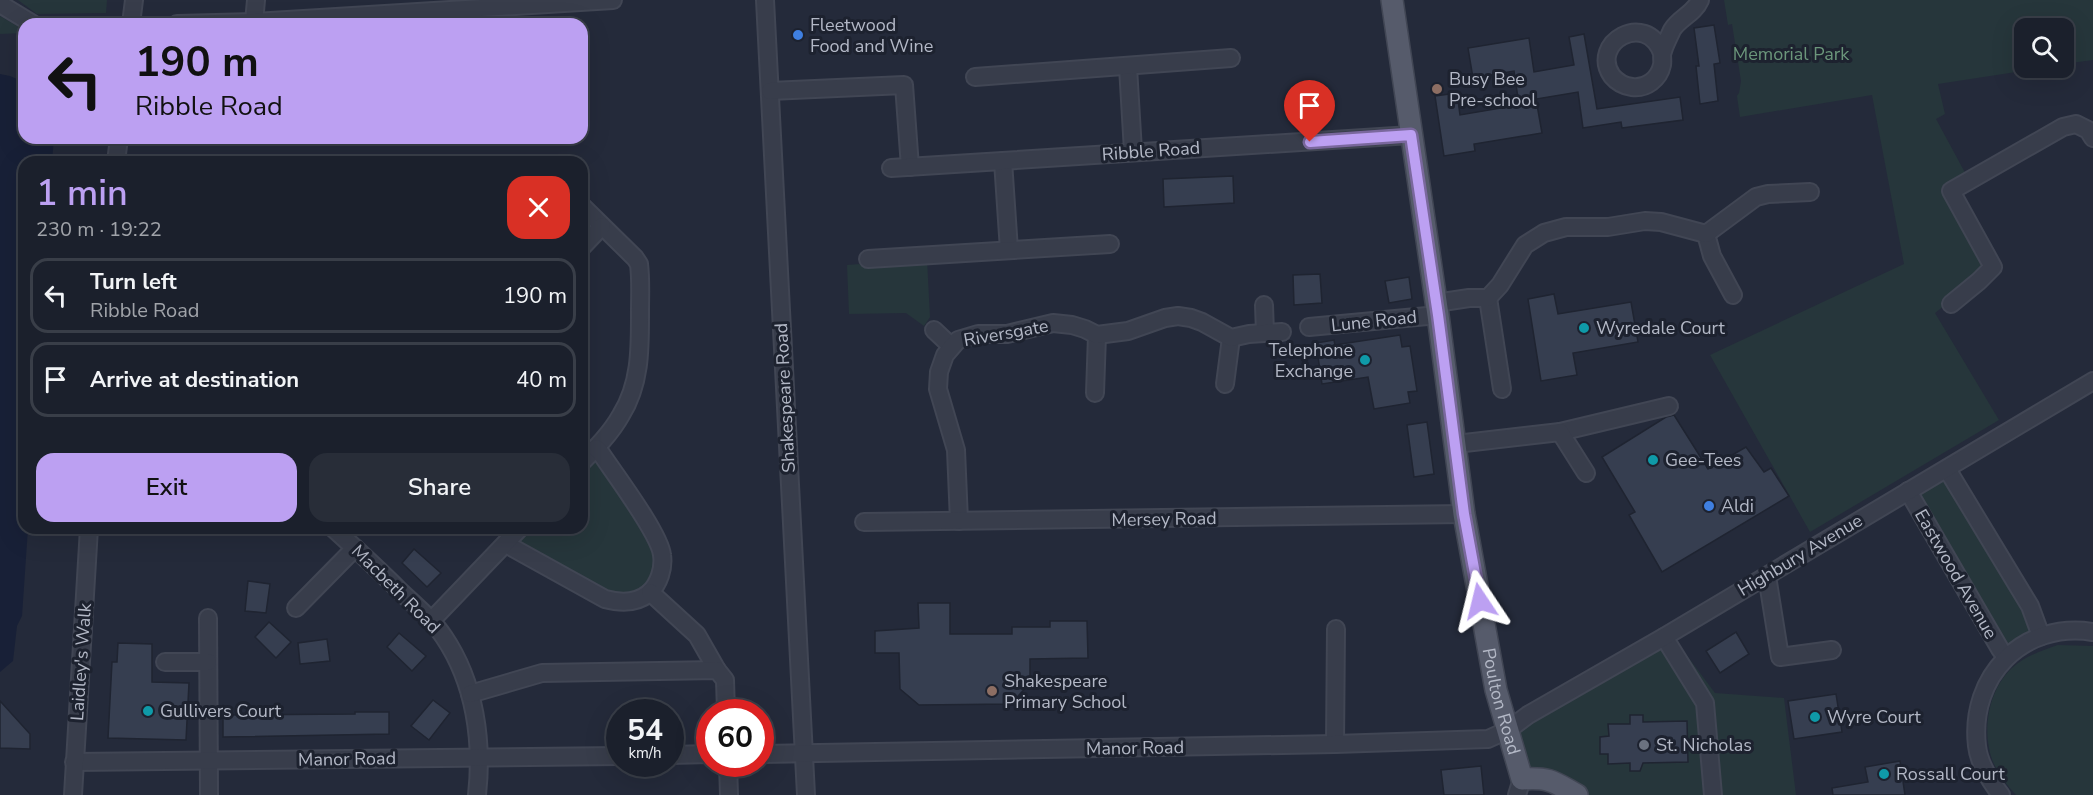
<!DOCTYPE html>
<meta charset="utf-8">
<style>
:root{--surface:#1b202c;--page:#282d38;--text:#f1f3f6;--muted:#a0a3a9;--line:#393e48;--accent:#bca0f2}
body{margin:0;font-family:"Nunito Sans",sans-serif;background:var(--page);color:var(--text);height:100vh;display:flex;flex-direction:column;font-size:22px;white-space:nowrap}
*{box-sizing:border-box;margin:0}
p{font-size:20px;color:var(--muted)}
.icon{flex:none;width:33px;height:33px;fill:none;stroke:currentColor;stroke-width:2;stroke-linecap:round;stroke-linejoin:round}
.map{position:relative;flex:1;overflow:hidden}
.side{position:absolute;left:18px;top:156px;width:570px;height:378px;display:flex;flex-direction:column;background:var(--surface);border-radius:18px;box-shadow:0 6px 24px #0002,0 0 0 2px var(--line)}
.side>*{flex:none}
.top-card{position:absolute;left:18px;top:18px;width:570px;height:126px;border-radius:18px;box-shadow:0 6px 24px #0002,0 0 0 2px var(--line);background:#bca0f2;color:#111;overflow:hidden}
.tools{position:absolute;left:2014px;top:18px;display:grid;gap:12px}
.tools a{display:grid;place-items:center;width:60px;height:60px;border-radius:12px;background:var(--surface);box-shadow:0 6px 24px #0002,0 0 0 2px var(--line);font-size:30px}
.speed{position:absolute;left:606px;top:699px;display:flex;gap:12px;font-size:30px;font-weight:700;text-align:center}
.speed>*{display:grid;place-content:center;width:78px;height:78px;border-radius:50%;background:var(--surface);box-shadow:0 6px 24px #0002,0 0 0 2px var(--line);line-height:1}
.speed small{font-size:15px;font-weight:400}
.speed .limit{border:9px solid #d22;background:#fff;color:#111}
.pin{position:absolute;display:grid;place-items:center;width:51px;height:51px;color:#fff;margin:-62px -26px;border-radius:50% 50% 50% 0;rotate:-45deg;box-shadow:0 0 6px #0007}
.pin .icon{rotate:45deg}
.me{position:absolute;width:66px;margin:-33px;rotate:350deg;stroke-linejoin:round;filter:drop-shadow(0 0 4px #0008)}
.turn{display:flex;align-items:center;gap:21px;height:126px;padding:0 18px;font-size:27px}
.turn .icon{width:78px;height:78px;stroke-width:2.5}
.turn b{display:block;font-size:42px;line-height:51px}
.round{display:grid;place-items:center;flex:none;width:63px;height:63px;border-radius:18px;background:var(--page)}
.headline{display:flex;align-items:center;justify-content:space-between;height:102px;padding:0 18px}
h1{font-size:36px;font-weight:600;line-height:45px;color:var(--accent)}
.action{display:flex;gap:12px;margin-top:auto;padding:12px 18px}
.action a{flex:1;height:69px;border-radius:18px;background:var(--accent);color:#111;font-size:24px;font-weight:600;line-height:69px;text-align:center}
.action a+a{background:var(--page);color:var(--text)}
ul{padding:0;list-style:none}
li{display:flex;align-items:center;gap:18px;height:75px;margin:0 12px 9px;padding:0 6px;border:3px solid var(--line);border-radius:18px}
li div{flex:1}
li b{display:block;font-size:22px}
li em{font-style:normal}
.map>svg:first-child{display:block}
.green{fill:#26363b}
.water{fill:#182037}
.building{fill:#363e50;stroke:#1f2431;stroke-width:1.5}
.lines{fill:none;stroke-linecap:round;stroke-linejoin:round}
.minor-casing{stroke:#414654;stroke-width:20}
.major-casing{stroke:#414654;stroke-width:24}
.minor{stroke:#383d4b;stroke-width:16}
.major{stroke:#565b6b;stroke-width:21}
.route-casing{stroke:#7a689d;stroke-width:15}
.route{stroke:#bca0f2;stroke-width:10}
.shop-dot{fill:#3f7fe0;stroke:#1d222f;stroke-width:2}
.education-dot{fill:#8d6e63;stroke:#1d222f;stroke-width:2}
.culture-dot{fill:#0f9aa8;stroke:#1d222f;stroke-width:2}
.worship-dot{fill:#6b7280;stroke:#1d222f;stroke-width:2}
.labels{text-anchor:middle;stroke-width:6;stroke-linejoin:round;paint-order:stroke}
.poi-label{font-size:18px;fill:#b3b8c6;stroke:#1d222f;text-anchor:start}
.park-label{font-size:18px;fill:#6b967b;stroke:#1d222f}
.street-label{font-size:18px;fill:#b3b8c6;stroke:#1d222f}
</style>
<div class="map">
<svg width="2093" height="795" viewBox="0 0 2093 795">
<rect width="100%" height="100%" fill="#242a3a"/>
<g class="green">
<path d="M18,0H107L106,13L37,14Z"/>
<path d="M1724,0H2093V60L2064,64V28H2025V68H2042L1938,84L1945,114L1936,119L1969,180L1952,190L1993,267L1935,313L1999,420L1810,532L1710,355L1904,264L1872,95L1740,117L1737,96L1739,93L1741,81L1732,24L1728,25Z"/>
<path d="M0,16L24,30V33L0,34Z"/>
<path d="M927,259L930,317L924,326L906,313L849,314L847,265Z"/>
<path d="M596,448L653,533L660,575L624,602L513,548L520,528H582V462Z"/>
<path d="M1947,469L2041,636L2006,657L1908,491Z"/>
<path d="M1670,633L1715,693L1784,698L1796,795H1577L1522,779L1508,730Z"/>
<path d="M2058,645L2093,646V795H2016C2007,785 2000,776 1994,764C1981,735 1987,691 2012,668C2025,656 2041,651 2058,645Z"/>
</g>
<path class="water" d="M0,74L10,76L24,82V138H54L52,162H24V528H28L22,616L17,626L13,661L0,672Z"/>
<g class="building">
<path d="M1714,25L1720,63L1714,64L1718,101L1700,104L1696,66H1699L1694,28Z"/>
<path d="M1584,34L1597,109L1680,97L1683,120L1622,128L1621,122L1583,128L1578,92L1536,99L1542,133L1474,144L1475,151L1444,156L1435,96L1457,93L1460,115L1519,105L1514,71L1473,78L1468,48L1529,38L1534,72L1574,65L1569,37Z"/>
<path d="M1233,176L1234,203L1164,207L1163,179Z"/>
<path d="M1320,274L1322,303L1294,305L1293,275Z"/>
<path d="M1409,277L1412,299L1389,303L1385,281Z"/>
<path d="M1554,294L1558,314L1631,302L1638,342L1573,353L1577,375L1541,381L1528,299Z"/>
<path d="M1400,335L1402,347L1410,346L1417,391L1408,392L1410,403L1374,409L1368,377L1322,384L1316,343L1334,340L1335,345Z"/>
<path d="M1674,415L1708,469L1746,447L1764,472L1771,468L1789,496L1662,572L1629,515L1635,512L1602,457L1666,417Z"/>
<path d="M1427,422L1434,474L1414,477L1407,425Z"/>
<path d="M414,549L441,573L427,587L402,563Z"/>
<path d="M248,581L270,584L266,613L245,611Z"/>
<path d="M918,603H950V634H1012V627H1050V621H1087L1088,658L1030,659V683L1011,704L919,705L900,689L899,653H875V631L919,628Z"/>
<path d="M269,622L291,642L276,658L255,637Z"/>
<path d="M1736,632L1749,654L1720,673L1706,651Z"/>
<path d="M399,633L426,656L412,671L387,647Z"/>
<path d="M327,639L330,661L300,664L298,643Z"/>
<path d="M118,643L152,644V682L189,683L186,740L108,738L112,662H117Z"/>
<path d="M1836,694L1842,732L1794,739L1788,701Z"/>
<path d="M433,700L450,713L429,740L411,726Z"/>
<path d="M0,701L30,734V749L0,748Z"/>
<path d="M355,712H389V734L223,737V715L355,714Z"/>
<path d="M1630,715H1643V722L1687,721L1688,762L1643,763L1640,771H1630V763L1608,764V754H1600V737L1609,736L1608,724H1630Z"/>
<path d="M1900,761L1905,795H1833L1832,788L1868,782L1865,767Z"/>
<path d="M1481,766L1484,795H1444L1441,770Z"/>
</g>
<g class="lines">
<defs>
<g id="minor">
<path d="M765,0L806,795"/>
<path d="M0,4L33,24"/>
<path d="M254,22L256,0"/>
<path d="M131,24L134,0"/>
<path d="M177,24L254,22L613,0"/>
<path d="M1662,53C1646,10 1589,43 1612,76C1617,82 1624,86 1632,87C1646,89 1659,79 1662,65C1663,60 1661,55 1663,51C1665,44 1669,37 1672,30C1679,18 1694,14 1700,0"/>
<path d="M1128,67L1133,151"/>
<path d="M975,77L1231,58"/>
<path d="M770,91L904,85L910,167"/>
<path d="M1003,161L1009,250"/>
<path d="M116,162L119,138"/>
<path d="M891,168L1411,135"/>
<path d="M582,206L635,258L639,264C641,280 640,295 640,311C640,347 641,383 621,415C611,433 596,448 582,462"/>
<path d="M1706,234L1712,256L1733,295"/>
<path d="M582,247L602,226"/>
<path d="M868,259L1110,244"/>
<path d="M1488,298L1502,389"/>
<path d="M1436,303L1469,298H1488L1500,285L1525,245L1544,233L1566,227H1608L1645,221L1661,222L1706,234L1756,197L1768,194L1810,192"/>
<path d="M1951,304L1979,281L1993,267L1951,191L2063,127L2076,124L2088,130L2093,138"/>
<path d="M1264,305L1265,333"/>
<path d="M1309,327L1438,315"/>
<path d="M934,330L951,346"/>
<path d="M1225,384L1231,338"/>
<path d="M1095,393L1097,335"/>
<path d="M1560,432L1669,406"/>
<path d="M1456,444L1560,432L1586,473"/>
<path d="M1947,469L2030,606L2041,636"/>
<path d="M1908,491L2000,649L2006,657"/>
<path d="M959,521L956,450L938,389L939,372L945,355L958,340L978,334H1007L1053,323L1072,325L1085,329L1097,335L1128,331L1165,318L1178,316L1191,318L1202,322L1231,338L1249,334L1282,332"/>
<path d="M864,522L1464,514"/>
<path d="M333,528C355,548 378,569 400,591C415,605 432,619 444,637C475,683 483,741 477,795"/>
<path d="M507,542L513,548L605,599C620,603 636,604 649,593C659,584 664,568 662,555C660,534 614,473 600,452L596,448"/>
<path d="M1767,576L1780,657L1832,650"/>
<path d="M650,592L697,635L717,670"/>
<path d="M296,608L355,548"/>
<path d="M208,618L209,795"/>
<path d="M431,621L520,528"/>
<path d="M1664,637L1705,703L1713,795"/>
<path d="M165,662H208"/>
<path d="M470,694L542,673L717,670L725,680L726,712"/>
<path d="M1335,744L1336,629"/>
<path d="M760,754L1335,744L1488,739L1508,730L1528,715L1664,637L2093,381"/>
<path d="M670,755L710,754"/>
<path d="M74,762L620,756"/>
<path d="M728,764L729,795"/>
<path d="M73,795L89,528"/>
<path d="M1517,795L1522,779"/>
<path d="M2001,795C1990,781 1979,764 1977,746C1969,676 2023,621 2093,632"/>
</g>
<g id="major">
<path id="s1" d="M1392,0L1438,315L1464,514L1496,690L1522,779C1550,777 1554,782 1577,795"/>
</g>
</defs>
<use href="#minor" class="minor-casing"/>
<use href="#major" class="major-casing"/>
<use href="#minor" class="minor"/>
<use href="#major" class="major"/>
</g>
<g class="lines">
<defs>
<path id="route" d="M1310,142L1411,135L1438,315L1464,514L1480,601"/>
</defs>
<use href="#route" class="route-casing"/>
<use href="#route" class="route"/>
</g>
<g class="shop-dot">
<circle cx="798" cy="35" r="6"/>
<circle cx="1709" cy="506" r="6"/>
</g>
<g class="education-dot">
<circle cx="1437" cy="89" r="6"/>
<circle cx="992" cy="691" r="6"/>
</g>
<g class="culture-dot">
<circle cx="1584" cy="328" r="6"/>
<circle cx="1365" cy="360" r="6"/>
<circle cx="1653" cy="460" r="6"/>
<circle cx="148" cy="711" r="6"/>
<circle cx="1815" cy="717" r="6"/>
<circle cx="1884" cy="774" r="6"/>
</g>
<circle class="worship-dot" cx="1644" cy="745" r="6"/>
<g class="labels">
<g class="poi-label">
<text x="810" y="31">Fleetwood<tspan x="810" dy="21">Food and Wine</tspan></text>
<text x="1449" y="85">Busy Bee<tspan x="1449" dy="21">Pre-school</tspan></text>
<text x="1596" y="334">Wyredale Court</text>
<text x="1353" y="356" text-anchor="end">Telephone<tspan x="1353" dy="21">Exchange</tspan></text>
<text x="1665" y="466">Gee-Tees</text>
<text x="1721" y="512">Aldi</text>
<text x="1004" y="687">Shakespeare<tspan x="1004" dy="21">Primary School</tspan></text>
<text x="160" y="717">Gullivers Court</text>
<text x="1827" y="723">Wyre Court</text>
<text x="1656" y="751">St. Nicholas</text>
<text x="1896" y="780">Rossall Court</text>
</g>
<g class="park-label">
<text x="1791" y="60">Memorial Park</text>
</g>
<g class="street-label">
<text transform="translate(1151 151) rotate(-4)" y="6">Ribble Road</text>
<text transform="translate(1374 321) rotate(-6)" y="6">Lune Road</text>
<text transform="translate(1006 333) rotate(-10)" y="6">Riversgate</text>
<text transform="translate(785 398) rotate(-93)" y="6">Shakespeare Road</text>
<text transform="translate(1164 519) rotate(-1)" y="6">Mersey Road</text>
<text transform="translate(1800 555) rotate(-31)" y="6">Highbury Avenue</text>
<text transform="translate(1956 574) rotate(60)" y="6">Eastwood Avenue</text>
<text transform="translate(396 589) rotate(45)" y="6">Macbeth Road</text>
<text transform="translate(81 662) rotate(-86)" y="6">Laidley's Walk</text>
<text dy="6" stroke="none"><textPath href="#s1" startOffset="710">Poulton Road</textPath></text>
<text transform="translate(1135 748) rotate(-1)" y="6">Manor Road</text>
<text transform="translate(347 759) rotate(-1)" y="6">Manor Road</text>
</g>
</g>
</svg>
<div class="tools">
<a><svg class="icon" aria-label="search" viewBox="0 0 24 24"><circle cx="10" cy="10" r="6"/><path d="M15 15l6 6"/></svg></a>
</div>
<div class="speed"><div>54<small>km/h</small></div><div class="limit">60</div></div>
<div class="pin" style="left:1310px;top:142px;background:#d93025"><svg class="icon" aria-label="arrive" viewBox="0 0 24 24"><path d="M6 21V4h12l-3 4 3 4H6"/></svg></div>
<svg class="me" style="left:1480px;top:601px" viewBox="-20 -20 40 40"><path d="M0-17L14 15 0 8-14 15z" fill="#bca0f2" stroke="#fff" stroke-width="4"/></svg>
<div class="top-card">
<div class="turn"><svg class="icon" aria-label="left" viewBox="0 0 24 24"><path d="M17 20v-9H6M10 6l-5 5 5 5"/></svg><div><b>190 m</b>Ribble Road</div></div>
</div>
<section class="side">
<div class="headline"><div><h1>1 min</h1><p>230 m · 19:22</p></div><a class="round" style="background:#d93025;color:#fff"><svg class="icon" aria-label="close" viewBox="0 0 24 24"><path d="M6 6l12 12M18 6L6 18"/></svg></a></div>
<ul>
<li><svg class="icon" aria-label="left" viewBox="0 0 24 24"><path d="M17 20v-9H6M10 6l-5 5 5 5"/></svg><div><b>Turn left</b><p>Ribble Road</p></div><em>190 m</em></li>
<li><svg class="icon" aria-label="arrive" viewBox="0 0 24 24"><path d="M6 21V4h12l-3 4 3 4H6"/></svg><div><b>Arrive at destination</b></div><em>40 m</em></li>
</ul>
<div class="action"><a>Exit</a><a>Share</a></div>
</section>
</div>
